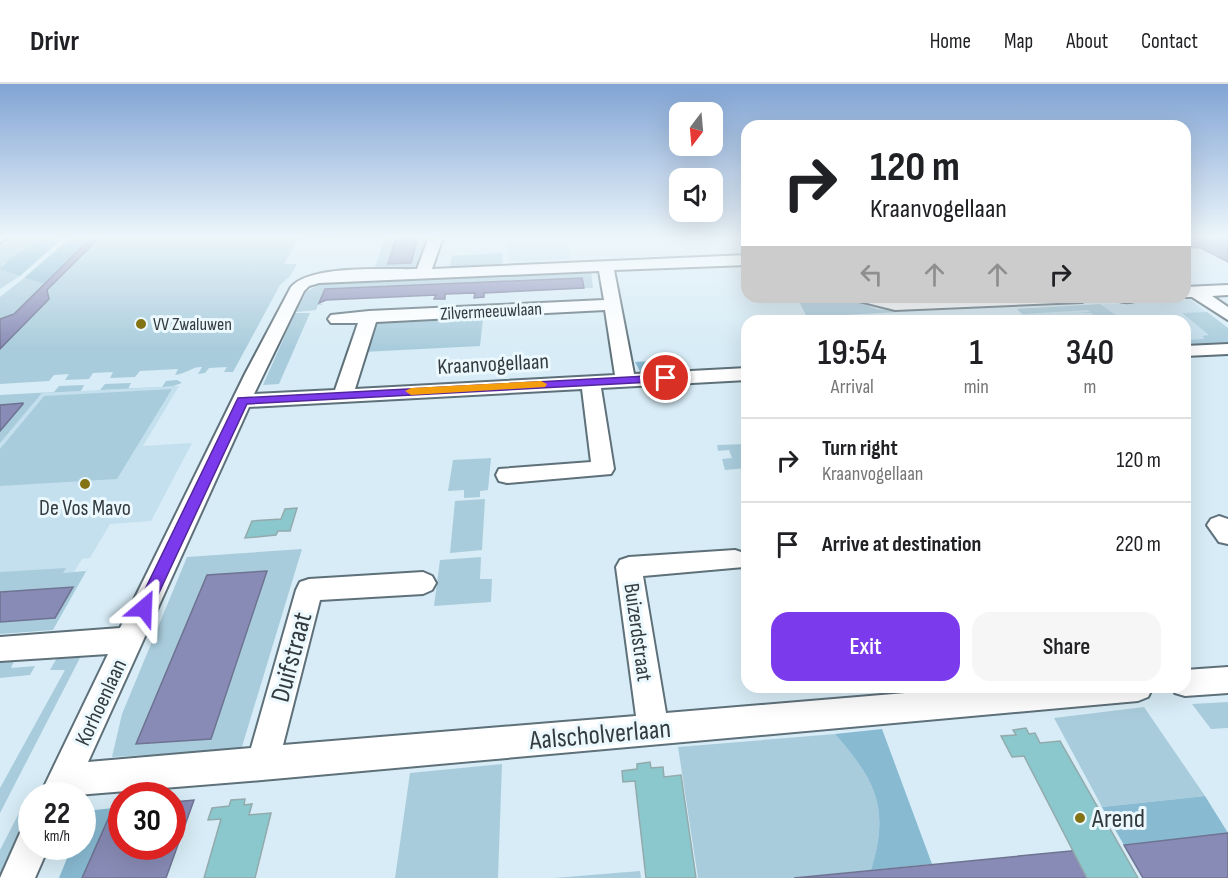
<!DOCTYPE html>
<style>
:root{--surface:#fff;--page:#f6f6f6;--text:#202124;--muted:#757577;--line:#e0e0e0;--accent:#7c3aed}
body{margin:0;font-family:"Sofia Sans Condensed",sans-serif;background:var(--page);color:var(--text);height:100vh;display:flex;flex-direction:column;font-size:22px;white-space:nowrap}
*{box-sizing:border-box;margin:0}
p{font-size:20px;color:var(--muted)}
.icon{flex:none;width:33px;height:33px;fill:none;stroke:currentColor;stroke-width:2;stroke-linecap:round;stroke-linejoin:round}
.map{position:relative;flex:1;overflow:hidden}
.panel{position:absolute;left:741px;top:231px;width:450px;height:378px;display:flex;flex-direction:column;background:var(--surface);border-radius:18px;box-shadow:0 6px 24px #0002}
.panel>*{flex:none}
.guide{position:absolute;left:741px;top:36px;width:450px;height:183px;border-radius:18px;box-shadow:0 6px 24px #0002;background:#fff;color:var(--text);overflow:hidden}
.needle{width:39px;rotate:196deg}
.buttons{position:absolute;left:669px;top:18px;display:grid;gap:12px}
.buttons a{display:grid;place-items:center;width:54px;height:54px;border-radius:12px;background:var(--surface);box-shadow:0 6px 24px #0002;font-size:30px}
.speed{position:absolute;left:18px;top:698px;display:flex;gap:12px;font-size:30px;font-weight:700;text-align:center}
.speed>*{display:grid;place-content:center;width:78px;height:78px;border-radius:50%;background:var(--surface);box-shadow:0 6px 24px #0002;line-height:1}
.speed small{font-size:15px;font-weight:400}
.speed .limit{border:9px solid #d22;background:#fff;color:#111}
.pin{position:absolute;display:grid;place-items:center;width:51px;height:51px;color:#fff;margin:-26px;border:3px solid #fff;border-radius:50%;box-shadow:0 2px 6px #0007}
.me{position:absolute;width:66px;margin:-33px;rotate:26deg;stroke-linejoin:round;filter:drop-shadow(0 0 4px #0008)}
.turn{display:flex;align-items:center;gap:21px;height:126px;padding:0 30px;font-size:27px}
.turn .icon{width:78px;height:78px;stroke-width:2.5}
.turn b{display:block;font-size:42px;line-height:51px}
.lanes{display:flex;align-items:center;height:57px;padding:0 30px;background:#0003;justify-content:center;gap:30px;direction:ltr}
.lanes .off{opacity:.35}
.eta{display:flex;justify-content:space-evenly;align-items:center;height:102px;text-align:center}
.eta b{font-size:36px;font-weight:600;line-height:42px}
.action{display:flex;gap:12px;margin-top:auto;padding:12px 30px}
.action a{flex:1;height:69px;border-radius:18px;background:var(--accent);color:#fff;font-size:24px;font-weight:600;line-height:69px;text-align:center}
.action a+a{background:var(--page);color:var(--text)}
ul{padding:0;list-style:none}
li{display:flex;align-items:center;gap:18px;height:84px;padding:0 30px;border-top:2px solid var(--line)}
li div{flex:1}
li b{display:block;font-size:22px}
li em{font-style:normal}
header{display:flex;align-items:center;gap:36px;box-sizing:border-box;height:84px;padding:0 30px;background:var(--surface);border-bottom:2px solid var(--line)}
header strong{font-size:28px}
nav{display:flex;gap:33px;margin-inline-start:auto;font-size:21px}
.map>svg:first-child{display:block}
.built{fill:#c4e0ee}
.green{fill:#a9ccdc;fill-rule:evenodd}
.forest{fill:#88bad2}
.water{fill:#888bb5;stroke:#6e7392;stroke-width:1.5}
.building{fill:#8bc8cd;stroke:#92aaac;stroke-width:1.5}
.lines{fill:none;stroke-linecap:round;stroke-linejoin:round}
.minor-casing{stroke:#5e7079;stroke-width:4}
.minor{fill:#fff;fill-rule:evenodd}
.route{fill:#7c3aed;stroke:#51269a;stroke-width:1.5}
.slow{fill:#f59e0b}
.poi-dot{fill:#837315;stroke:#ebf8fe;stroke-width:2}
.labels{text-anchor:middle;stroke-width:6;stroke-linejoin:round;paint-order:stroke}
.far-street-label{font-size:18px;fill:#333b3f;stroke:#ebf8fe}
.far-poi-label{font-size:18px;fill:#333b3f;stroke:#ebf8fe;text-anchor:start}
.street-label{font-size:22px;fill:#333b3f;stroke:#ebf8fe}
.poi-label{font-size:22px;fill:#333b3f;stroke:#ebf8fe}
.near-street-label{font-size:27px;fill:#333b3f;stroke:#ebf8fe}
.near-poi-label{font-size:27px;fill:#333b3f;stroke:#ebf8fe;text-anchor:start}
</style>
<header>
<strong>Drivr</strong>
<nav><a>Home</a><a>Map</a><a>About</a><a>Contact</a></nav>
</header>
<div class="map">
<svg width="1228" height="794" viewBox="0 0 1228 794">
<rect width="100%" height="100%" fill="#d7ecf6"/>
<g class="built">
<path d="M509,153H568L570,175L508,178Z"/>
<path d="M1190,216L1228,244V258L1185,261V237H1029L1017,225Z"/>
<path d="M179,302L143,362L192,359L151,437L110,440L90,474L82,475L65,503L0,508V347L41,309Z"/>
</g>
<g class="green">
<path d="M0,153H45L3,180L1,185L20,192L0,205Z"/>
<path d="M100,153H356L298,156L284,180H297L290,192L280,201L233,288H224L227,283L209,284L205,289L198,290L202,283C191,283 186,290 175,291L178,285L140,287L135,293L110,294L113,288L93,289L89,295L65,296L69,290L54,291L49,297L0,300V265L49,215L47,207Z"/>
<path d="M379,153H396L389,180L411,179L418,153H427L418,181L411,185L366,187L367,184L375,183L384,156Z"/>
<path d="M503,169L502,181L450,183L452,172Z"/>
<path d="M591,187L593,204H584L582,194L326,205L320,219L323,221H318L316,226L296,228L306,208L324,198Z"/>
<path d="M24,194L45,200L14,230L0,235V213Z"/>
<path d="M775,213H844L876,225L900,228L807,233L797,214Z"/>
<path d="M1100,220L1124,237H1100L1091,229H1075L1090,228L1088,226L1022,230L1017,225Z"/>
<path d="M1207,228L1228,244V258L1185,261V256L1205,255L1202,252L1209,251L1182,229Z"/>
<path d="M295,229H310L279,300L263,301Z"/>
<path d="M401,233V238L483,235L480,262L363,268L372,237Z"/>
<path d="M177,296L182,299L173,302H179L42,309L0,359V347L23,320L0,321V311L54,308L59,302L84,301L81,307L100,306L105,300L131,299L128,305L162,303L166,297Z"/>
<path d="M172,305L117,395L0,402V365L44,312Z"/>
<path d="M747,360V384L725,386L722,375L732,374L729,366L718,367L717,361Z"/>
<path d="M491,374L488,406L480,407V413L464,414V406L448,407L453,376Z"/>
<path d="M485,415L482,466L450,469L455,417Z"/>
<path d="M302,465L241,666L112,673L122,630L187,473ZM267,488L137,660L207,492Z"/>
<path d="M481,473L480,495H492L491,518L434,522L440,476Z"/>
<path d="M89,482L53,546L0,550V538L55,534L72,504L0,508V488L66,484L63,489L86,487Z"/>
<path d="M82,570L0,729V704L65,586H50L58,572Z"/>
<path d="M15,575L11,584L35,582L30,591L0,594V576Z"/>
<path d="M1228,618V644L1211,645L1192,620Z"/>
<path d="M1144,623L1205,712L1102,723L1054,634Z"/>
<path d="M835,650C876,697 890,724 871,786L794,794H698L678,663Z"/>
<path d="M502,680L498,794H395L410,689Z"/>
<path d="M31,713V736L3,794H0V766L21,725Z"/>
<path d="M640,787L641,794H554Z"/>
</g>
<g class="forest">
<path d="M45,153H64L20,192L0,185L8,176Z"/>
<path d="M71,153H92L45,200L24,194Z"/>
<path d="M667,276L671,287L641,289L635,278Z"/>
<path d="M882,645L932,780L871,786C890,724 876,697 835,650Z"/>
<path d="M1205,712L1228,749L1124,761L1102,723Z"/>
<path d="M113,724L82,794H59L72,762H82L83,735L86,727Z"/>
</g>
<g class="water">
<path d="M92,153H100L47,206L49,215L0,265V235L14,230Z"/>
<path d="M396,153H418L411,179L388,180Z"/>
<path d="M1218,154L1228,156V178L1201,164L1185,163V155Z"/>
<path d="M582,194L584,204L484,209V213L474,214L475,209L445,210V215H434L436,211L326,216L319,219L325,205Z"/>
<path d="M23,319V320L0,347V321Z"/>
<path d="M267,487L211,655L136,660L207,491Z"/>
<path d="M73,503L55,534L0,538V508Z"/>
<path d="M194,716L166,794H82L113,724L121,723L122,762H172L173,718Z"/>
<path d="M1228,749V794H1143L1124,761Z"/>
<path d="M1081,766L1096,794H794Z"/>
</g>
<g class="building">
<path d="M297,424L290,447H278L276,451L245,454L252,437L281,435L285,425Z"/>
<path d="M1026,644L1029,650L1035,649L1040,659L1060,657L1138,794H1087L1024,672L1012,673L1001,652L1016,651L1013,646Z"/>
<path d="M650,678L651,684L663,683L664,693L681,691L696,794H646L635,697L623,698L622,687L637,685V680Z"/>
<path d="M245,715L244,721L252,720L249,731L271,729L255,794H204L221,735L208,736L212,724L229,722L231,716Z"/>
</g>
<g class="lines">
<defs>
<g id="minor">
<path d="M0,153H8L0,158Z"/>
<path d="M429,153H443L432,185L747,171V181L614,186L634,290L747,284V296L601,304L614,385L611,390L507,399L499,397L496,391L499,385L591,378L582,305L249,323L88,678L251,664L296,506L300,498L309,495L423,488L432,492L436,499L432,506L423,510L320,516L283,661L636,632L616,483L620,476L629,473L735,466L744,469L747,475L744,483L643,492L666,629L977,603H1153L1148,613L1138,617L262,696L77,711H40L108,570L0,577V553L120,544L245,290L291,203C311,180 387,186 417,185ZM599,187L604,216L369,227L331,231L328,235L331,239H358L335,306L254,310L304,207L309,202L319,199ZM605,226L615,291L355,305L376,238Z"/>
<path d="M1228,201V211L1212,212L1228,223V236L1192,213H1185V203Z"/>
<path d="M853,213L895,216L1090,213L1082,218L895,226L855,216Z"/>
<path d="M1113,213H1141C1135,220 1119,220 1113,213Z"/>
<path d="M1228,260V270L1185,272V262Z"/>
<path d="M1219,432L1228,435V460L1219,458L1207,441L1211,435Z"/>
<path d="M1228,583V609L1185,612L1175,609L1172,603H1185V586Z"/>
<path d="M32,744V762H49L35,794H0L20,749Z"/>
</g>
</defs>
<use href="#minor" class="minor-casing"/>
<use href="#minor" class="minor"/>
</g>
<linearGradient id="sky" x2="0" y2="1"><stop stop-color="#81a4d4"/><stop offset="0.58" stop-color="#edf6fb"/><stop offset="1" stop-color="#edf6fb" stop-opacity="0"/></linearGradient>
<rect width="1228" height="264" fill="url(#sky)"/>
<path class="route" d="M666,291L670,292V297L247,320L150,528H138L136,524L238,314Z"/>
<path class="slow" d="M541,297L547,300L545,303L411,311L405,307L411,304Z"/>
<g class="poi-dot">
<circle cx="141" cy="240" r="6"/>
<circle cx="85" cy="400" r="6"/>
<circle cx="1080" cy="734" r="6"/>
</g>
<g class="labels">
<g class="far-street-label">
<text transform="translate(491 227) rotate(-3)" y="6">Zilvermeeuwlaan</text>
</g>
<g class="far-poi-label">
<text x="153" y="246">VV Zwaluwen</text>
</g>
<g class="street-label">
<text transform="translate(493 279) rotate(-3)" y="8">Kraanvogellaan</text>
<text transform="translate(639 548) rotate(82)" y="8">Buizerdstraat</text>
<text transform="translate(100 618) rotate(-65)" y="8">Korhoenlaan</text>
</g>
<g class="poi-label">
<text x="85" y="431">De Vos Mavo</text>
</g>
<g class="near-street-label">
<text transform="translate(291 573) rotate(-75)" y="9">Duifstraat</text>
<text transform="translate(600 650) rotate(-5)" y="9">Aalscholverlaan</text>
</g>
<g class="near-poi-label">
<text x="1092" y="743">Arend</text>
</g>
</g>
</svg>
<div class="buttons">
<a><svg class="needle" viewBox="-14 -14 28 28"><path d="M0-13l5 13h-10z" fill="#e53935"/><path d="M0 13l5-13h-10z" fill="#757577"/></svg></a>
<a><svg class="icon" aria-label="sound" viewBox="0 0 24 24"><path d="M4 9h4l5-4v14l-5-4H4zM17 9q2 3 0 6"/></svg></a>
</div>
<div class="speed"><div>22<small>km/h</small></div><div class="limit">30</div></div>
<div class="pin" style="left:666px;top:294px;background:#d93025"><svg class="icon" aria-label="arrive" viewBox="0 0 24 24"><path d="M6 21V4h12l-3 4 3 4H6"/></svg></div>
<svg class="me" style="left:144px;top:524px" viewBox="-20 -20 40 40"><path d="M0-17L14 15 0 8-14 15z" fill="#7c3aed" stroke="#fff" stroke-width="4"/></svg>
<div class="guide">
<div class="turn"><svg class="icon" aria-label="right" viewBox="0 0 24 24"><path d="M7 20v-9h11M14 6l5 5-5 5"/></svg><div><b>120 m</b>Kraanvogellaan</div></div>
<div class="lanes"><svg class="icon off" aria-label="left" viewBox="0 0 24 24"><path d="M17 20v-9H6M10 6l-5 5 5 5"/></svg><svg class="icon off" aria-label="ahead" viewBox="0 0 24 24"><path d="M12 20V5M6 11l6-6 6 6"/></svg><svg class="icon off" aria-label="ahead" viewBox="0 0 24 24"><path d="M12 20V5M6 11l6-6 6 6"/></svg><svg class="icon" aria-label="right" viewBox="0 0 24 24"><path d="M7 20v-9h11M14 6l5 5-5 5"/></svg></div>
</div>
<section class="panel">
<div class="eta">
<div><b>19:54</b><p>Arrival</p></div>
<div><b>1</b><p>min</p></div>
<div><b>340</b><p>m</p></div>
</div>
<ul>
<li><svg class="icon" aria-label="right" viewBox="0 0 24 24"><path d="M7 20v-9h11M14 6l5 5-5 5"/></svg><div><b>Turn right</b><p>Kraanvogellaan</p></div><em>120 m</em></li>
<li><svg class="icon" aria-label="arrive" viewBox="0 0 24 24"><path d="M6 21V4h12l-3 4 3 4H6"/></svg><div><b>Arrive at destination</b></div><em>220 m</em></li>
</ul>
<div class="action"><a>Exit</a><a>Share</a></div>
</section>
</div>
